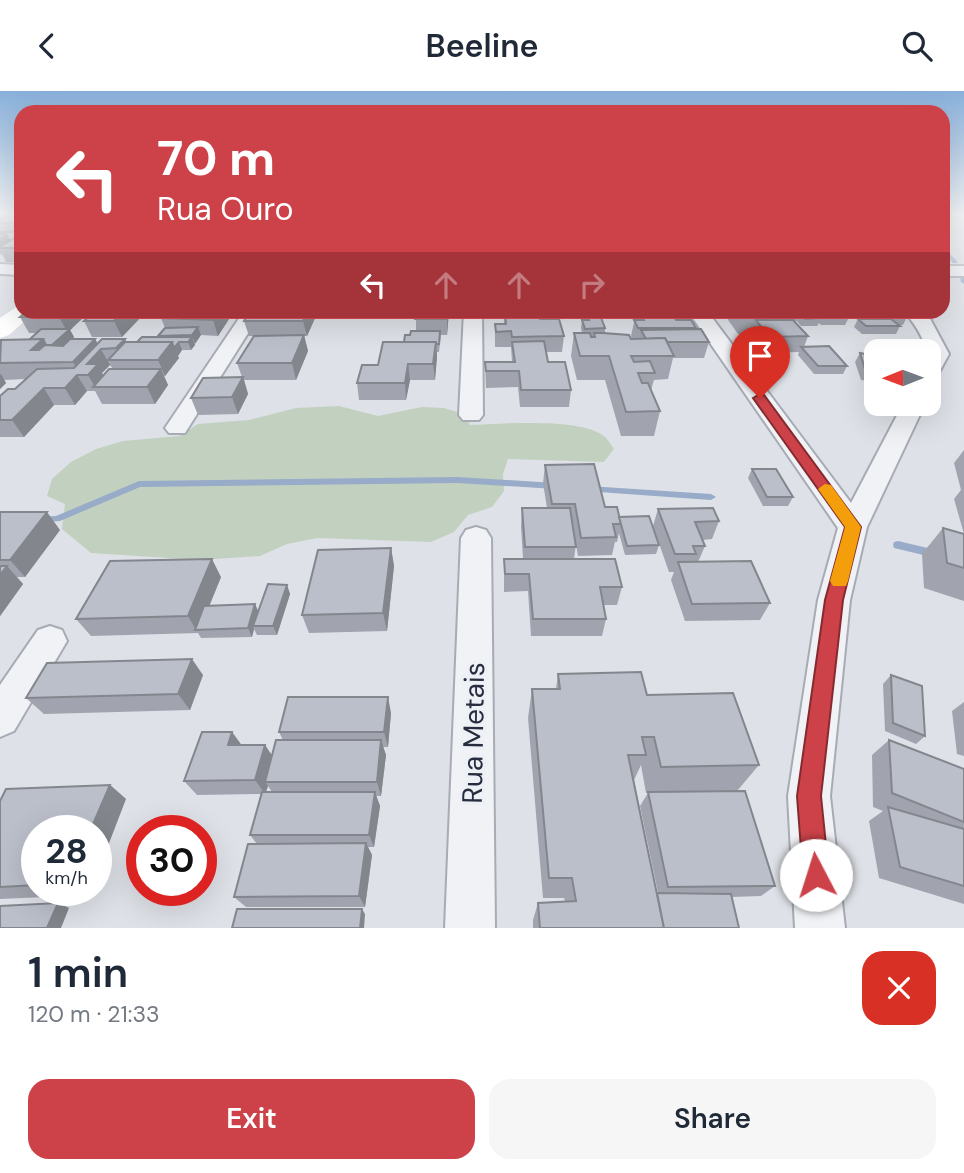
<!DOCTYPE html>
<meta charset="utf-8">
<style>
:root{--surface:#fff;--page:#f6f6f7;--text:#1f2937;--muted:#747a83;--accent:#cd4249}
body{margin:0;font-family:"DM Sans",sans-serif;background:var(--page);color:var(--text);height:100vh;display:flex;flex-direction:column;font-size:26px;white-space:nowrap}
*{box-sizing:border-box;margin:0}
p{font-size:23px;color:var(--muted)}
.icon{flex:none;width:38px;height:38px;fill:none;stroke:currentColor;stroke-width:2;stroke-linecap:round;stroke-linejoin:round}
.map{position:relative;height:837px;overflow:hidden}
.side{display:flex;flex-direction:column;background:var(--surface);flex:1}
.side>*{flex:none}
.top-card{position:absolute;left:14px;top:14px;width:936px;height:214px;border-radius:21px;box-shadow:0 7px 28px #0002;background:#cd4249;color:#fff;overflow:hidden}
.needle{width:46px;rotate:269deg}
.buttons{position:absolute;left:864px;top:248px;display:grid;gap:14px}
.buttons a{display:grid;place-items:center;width:77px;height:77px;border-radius:14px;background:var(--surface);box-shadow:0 7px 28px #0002;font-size:35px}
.speed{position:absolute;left:21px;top:724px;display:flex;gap:14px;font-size:35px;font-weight:700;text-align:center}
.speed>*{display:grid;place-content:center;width:91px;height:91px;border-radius:50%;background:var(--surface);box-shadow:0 7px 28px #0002;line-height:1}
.speed small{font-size:18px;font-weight:400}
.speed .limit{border:10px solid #d22;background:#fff;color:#111}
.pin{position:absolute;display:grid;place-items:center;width:60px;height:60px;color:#fff;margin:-72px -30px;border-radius:50% 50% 50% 0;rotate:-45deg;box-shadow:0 0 7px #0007}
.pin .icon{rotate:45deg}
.me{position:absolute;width:77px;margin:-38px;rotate:355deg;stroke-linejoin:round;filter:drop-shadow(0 0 5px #0008)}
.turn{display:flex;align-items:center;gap:24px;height:147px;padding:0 28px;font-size:32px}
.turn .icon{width:91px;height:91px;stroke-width:2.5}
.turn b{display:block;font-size:49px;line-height:60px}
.lanes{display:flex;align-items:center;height:66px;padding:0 28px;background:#0003;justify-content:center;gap:35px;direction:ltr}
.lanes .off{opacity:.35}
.round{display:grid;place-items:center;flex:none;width:74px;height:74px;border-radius:21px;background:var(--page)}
.head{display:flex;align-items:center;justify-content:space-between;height:119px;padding:0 28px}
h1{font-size:42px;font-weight:600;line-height:52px}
.action{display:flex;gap:14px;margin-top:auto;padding:14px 28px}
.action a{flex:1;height:80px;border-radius:21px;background:var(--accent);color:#fff;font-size:28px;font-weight:600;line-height:80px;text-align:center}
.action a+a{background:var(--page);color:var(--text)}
header{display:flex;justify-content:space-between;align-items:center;height:91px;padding:0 28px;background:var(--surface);font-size:32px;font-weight:600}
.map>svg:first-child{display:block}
.green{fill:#c2d1bf}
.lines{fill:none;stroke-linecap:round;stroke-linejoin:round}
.stream{fill:#98abc8;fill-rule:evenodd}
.street-casing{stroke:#a7abb4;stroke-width:4}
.street{fill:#f0f2f6;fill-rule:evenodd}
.secondary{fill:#fff;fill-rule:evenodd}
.wall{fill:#a1a4ae;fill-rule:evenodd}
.shaded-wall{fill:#83868d}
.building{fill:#bbbfca;stroke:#83868d;stroke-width:2}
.route{fill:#cd4249;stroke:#852b2f;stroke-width:2}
.slow{fill:#f59e0b}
.labels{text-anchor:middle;stroke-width:7;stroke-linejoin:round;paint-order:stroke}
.near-street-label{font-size:28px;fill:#272d3e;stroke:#edf0f5}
</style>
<header><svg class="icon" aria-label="back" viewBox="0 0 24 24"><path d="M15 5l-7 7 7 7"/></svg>Beeline<svg class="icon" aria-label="search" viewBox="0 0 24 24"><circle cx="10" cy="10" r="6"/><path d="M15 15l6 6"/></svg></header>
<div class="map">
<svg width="964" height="837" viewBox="0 0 964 837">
<rect width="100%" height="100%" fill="#dee1e7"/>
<path class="green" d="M339,315L378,325L422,316L444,317L464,323L470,334C501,333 580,326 604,345C608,348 611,354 614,358L604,371L508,368L503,383L504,400L492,416L468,424L454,441L431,451L317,447L287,453L260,465L199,469L91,462L62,438L65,413L47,405L52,388L71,371L96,358L123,350L179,345L198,333L249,329L296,317Z"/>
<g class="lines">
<g class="stream">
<path d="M943,157L957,170V172H953L943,161Z"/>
<path d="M960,186H964V193L961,191Z"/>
<path d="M457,386L555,392L560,395L555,398L457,392L140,396L60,430L39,432L34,429L39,426L56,425L139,390Z"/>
<path d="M588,395L711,403L716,406L711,409L585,400L583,398L585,396Z"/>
<path d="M898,450L936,459L940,460L941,463L940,466L936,467L894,457L893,454L894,451Z"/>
</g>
<defs>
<g id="street">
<path d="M0,173L21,174V184L0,183Z"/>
<rect x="943" y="175" width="21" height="10"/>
<path d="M244,220H262L185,342H169L165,337Z"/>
<path d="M464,220H482L483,324L479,329H463L459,324Z"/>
<path d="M688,220H707L851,412L903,313H925L867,436L850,509L830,705L845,837H795L788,705L818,509L838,437Z"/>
<path d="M904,220H924L928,224L949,263L936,287L929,289C929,259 924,244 904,220Z"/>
<path d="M476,436L486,439L491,447L495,837H445L461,447L466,439Z"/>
<path d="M50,535L62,539L67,550L14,640L0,646V594L38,539Z"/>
</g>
</defs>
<use href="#street" class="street-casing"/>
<use href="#street" class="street"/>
<path class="secondary" d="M21,213V220H36L9,244L0,247V227Z"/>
</g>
<g class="wall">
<path d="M0,123H21V171H6L2,163L0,164Z"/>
<path d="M27,220H138L141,226L122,246H92L84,230L90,225H83L84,226L70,239L74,246L71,248H95L98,253L125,248L127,251H137L159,246L158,245L165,237L161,227L167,220H227L229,228L218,245L201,244L194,253L195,254L191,259H182L178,265L179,267L165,285H164L168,294L155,313H102L95,300H87L75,314H54L24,346H0V305L15,298L26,288L4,289L6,292L0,298V249H29L37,242H29L20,226ZM110,274L113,278L103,284L102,282Z"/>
<path d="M250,220H315L316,225L307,245H304L308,260L296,289H244L248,303L238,323L198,324L191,307L242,286L237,272L254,245H249L244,230Z"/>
<path d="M316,220H359V224L317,225Z"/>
<path d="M383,220H449L447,244H441L439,261H437L435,289H410L406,309H359L357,292L416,240V225H383Z"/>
<path d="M504,220H539L540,228L564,245L562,261H546L548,271L571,299L569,316H520L518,296L486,297L485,271H512L511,256H495V233H504Z"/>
<path d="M622,220H671L676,229L696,237L695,238L709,251L704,267H673L668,288L654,289L651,299L660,320L654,345H621L605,289H577L571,265L574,242H582L581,237L582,229H587V224L605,237V242L632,248L631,245L635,227H624Z"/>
<path d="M728,220H858L856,223H845L849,226L845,234H821L819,232L817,235H801L797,230H794L808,245L804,256L847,275L843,283H814L798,264L799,261L763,262L750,245L751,243H738L726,226Z"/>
<path d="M871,220H900L907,226L903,234H899L900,235L896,243H862L854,236L858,228H871L868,226Z"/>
<path d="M860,262L877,265V291L861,289L855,271Z"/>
<path d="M964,359V443L954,408L961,399L954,372Z"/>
<path d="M545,374L659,454L656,463L625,464L619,442L617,451H615L612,464L578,465L576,453L574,468L622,496L617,514H604L606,528L602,545H531L528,500L504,501V468H523L521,435L522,417H547L543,392Z"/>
<path d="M752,378L793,406L788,415H763L748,387Z"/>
<path d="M658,418L719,430L712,448L702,449L705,455L698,471L770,512L760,529L685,530L671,489L674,481H669L653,435Z"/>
<path d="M0,421L60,439L25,486H17L23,493L0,525Z"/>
<path d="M943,437L964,443V510L924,497L922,463Z"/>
<path d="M391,457L394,475L387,540L309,542L302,524Z"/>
<path d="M221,486L209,515L255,513L258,520L287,494L290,503L277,544H257L254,538L252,546L201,547L198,542L91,545L76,528Z"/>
<path d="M558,583L647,604L759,674L737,700L670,701L775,795L761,805L731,806L739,837H533V829L538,812L565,810L564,807H543L528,627L532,598H556ZM641,674L646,702H648L640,715L658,802H657L634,689Z"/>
<path d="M203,584L190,619L44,623L26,607Z"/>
<path d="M891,584L925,645L916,653L885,640L883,593Z"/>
<path d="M964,611V665L957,663L952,620Z"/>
<path d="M391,622L388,656H383L386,664L381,705H376L380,715L374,756H368L372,764L365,816H246L234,806L257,753L250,744L261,703L197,704L184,690L232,641L241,654H265L272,665L283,649L279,641ZM268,695L272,701H266Z"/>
<path d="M889,649L964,678V813L879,787L869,730L883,720L873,716L872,664Z"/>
<path d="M110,694L126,708L37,740V800H91L89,804L0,808V710Z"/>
</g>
<g class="shaded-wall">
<path d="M21,123V145H20L13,132Z"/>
<path d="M6,143L13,157H0V147Z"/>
<path d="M66,220H81L84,226L70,239L74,246L57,263L52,254L67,240L59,226Z"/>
<path d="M124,220H138L141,226L122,246L114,230Z"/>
<path d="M219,220H227L229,228L218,245L213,229Z"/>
<path d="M308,220H315L316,225L307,245L303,230Z"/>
<path d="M447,220H449L447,244Z"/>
<path d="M198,236L201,244L195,253L192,244Z"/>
<path d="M304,244L308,260L296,289L292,272Z"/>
<path d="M192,246L195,254L191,259L188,251Z"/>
<path d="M43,248L52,264L31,259Z"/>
<path d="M95,248L110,274L102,282L106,289L95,296L88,284H80L73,271Z"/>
<path d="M125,248L132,264L122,269L116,257Z"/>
<path d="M172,251H179L182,259L178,265L179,267L165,285L158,269Z"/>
<path d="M436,251L437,267L435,289L433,273Z"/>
<path d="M408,273L410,289L406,309L405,292Z"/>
<path d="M161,278L168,294L155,313L147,296Z"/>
<path d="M1,283L6,292L0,298V284Z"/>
<path d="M77,284L87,300L75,314L65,297Z"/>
<path d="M243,286L248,303L238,323L232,306Z"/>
<path d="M44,297L54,314L24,346L12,329Z"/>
<path d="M47,421L60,439L25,486L10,469Z"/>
<path d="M391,457L394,475L387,540L383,522Z"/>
<path d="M212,468L221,486L200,538L196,539L188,525Z"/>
<path d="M7,475L23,493L0,525V484Z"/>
<path d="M287,494L290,503L277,544L273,535Z"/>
<path d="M255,513L259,522L253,535L254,538L252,546L248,537Z"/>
<path d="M192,568L203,584L190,619L178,603Z"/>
<path d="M388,606L391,622L388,656L384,641Z"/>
<path d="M232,641L243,656L228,654Z"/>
<path d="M381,649L386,664L381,705L377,691Z"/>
<path d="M265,654L275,669L265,691L268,695L265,703L255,689Z"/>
<path d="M110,694L126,708L96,786V740H90Z"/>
<path d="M375,701L380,715L374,756L369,744Z"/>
<path d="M366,752L372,764L365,816L359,805Z"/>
<path d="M82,800H91L89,804Z"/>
<path d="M58,812L69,817L61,837H47Z"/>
<path d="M362,818L365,823L364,837H360Z"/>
</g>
<g class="building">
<path d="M5,123H11L0,129V126Z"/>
<path d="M11,123H21V127L13,132H0V129Z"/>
<path d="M0,141H21V144H19L12,149H9L6,143H0Z"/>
<path d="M19,144H21V157H0V156Z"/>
<path d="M27,220H66L59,226H20Z"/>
<path d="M95,220H124L114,230H84Z"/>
<path d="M167,220H219L213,229L161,227Z"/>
<path d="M250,220H308L303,230H244Z"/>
<path d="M416,220H447V228H415Z"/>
<path d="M505,220H539L540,228H559L564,245L512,246L511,240L496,241L495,233H506Z"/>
<path d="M640,220H671L676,229H691L696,237H638L634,229H644Z"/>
<path d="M738,220H787L793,227H743Z"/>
<path d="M787,220H813L821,227L805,228L800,223H789Z"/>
<path d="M818,220H842L849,226L824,227Z"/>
<path d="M875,220H900L907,226H882Z"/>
<path d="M587,224H600L605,237L585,238L582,229H589Z"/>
<path d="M858,228H891L900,235H866Z"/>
<path d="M756,229H793L808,245L769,246Z"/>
<path d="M198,236L192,244L158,245L165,237Z"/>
<path d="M41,238H70L52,254H46L43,248L29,249Z"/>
<path d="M701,238L709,251H667L665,247L646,248L641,239Z"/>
<path d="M411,240H440L439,253H436V251H404L405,244H410Z"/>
<path d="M574,242H590L591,246H595L594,242H603L629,244L631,248L665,247L674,265H631L634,271L650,270L655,282H638L642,292H648L660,320L626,321L609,265H580Z"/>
<path d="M304,244L292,272H237L254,245Z"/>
<path d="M142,246H192L188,251H179L174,257L172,251H137Z"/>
<path d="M43,248L31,259H39L45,254L63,255L70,248H95L73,271L0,272L1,249Z"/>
<path d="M102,248H125L116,257L101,258L87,273H98L88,284H77L65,297H44L12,329H0V305L8,298H15L37,278L74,277Z"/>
<path d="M544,250L548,271H565L571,299H521L519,280H486L485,271H515L512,251Z"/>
<path d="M125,251H172L158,269H108Z"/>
<path d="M383,251H436L433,273H408L405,292H357L362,274H378Z"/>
<path d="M829,255L847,275H818L801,256Z"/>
<path d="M860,262L877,265V282L866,281Z"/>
<path d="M109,278H161L147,296H93Z"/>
<path d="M243,286L232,306L191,307L203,287Z"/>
<path d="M594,373L605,416H617L621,433H613L616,446L581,447L575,413H552L545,374Z"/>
<path d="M752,378H776L793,406H767Z"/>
<path d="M522,417H570L576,456H525Z"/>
<path d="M713,417L719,430L695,431L705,455H693L696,463H675L658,418Z"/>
<path d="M0,421H47L10,469H0Z"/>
<path d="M649,425L659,454L627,455L619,426Z"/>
<path d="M943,437L964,443V477L947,472Z"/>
<path d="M391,457L383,522L302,524L318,459Z"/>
<path d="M212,468L188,525L76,528L110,470Z"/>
<path d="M504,468H615L622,496H600L606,528H533L529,483H505Z"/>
<path d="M751,470L770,512L692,513L678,471Z"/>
<path d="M0,475H7L0,484Z"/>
<path d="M268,493L287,494L273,535H253Z"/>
<path d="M255,513L248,537L195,539L204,515Z"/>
<path d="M192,568L178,603L26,607L47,572Z"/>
<path d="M641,581L647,604L733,602L759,674L661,676L654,646H642L646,664H628L664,837H540L538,812L576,810L572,787H549L532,598H560L558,583Z"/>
<path d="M891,584L922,595L925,645L893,632Z"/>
<path d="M288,606H388L384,641H279Z"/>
<path d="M202,641H232L228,654H265L255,689L184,690Z"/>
<path d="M276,649H381L377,691H265Z"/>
<path d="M889,649L964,678V731L892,702Z"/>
<path d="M110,694L90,740H37V794L0,796V710L6,698Z"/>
<path d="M745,700L775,795L668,796L648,701Z"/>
<path d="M262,701H375L369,744H250Z"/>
<path d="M888,716L964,738V795L900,776Z"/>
<path d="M366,752L359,805L234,806L248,753Z"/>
<path d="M657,802L731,803L739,837H664Z"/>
<path d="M58,812L47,837H0V815Z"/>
<path d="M237,818H362L360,837H232Z"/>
</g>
<linearGradient id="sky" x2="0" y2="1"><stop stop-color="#88b0db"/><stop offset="0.51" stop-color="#f0f2f4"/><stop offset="1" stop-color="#f0f2f4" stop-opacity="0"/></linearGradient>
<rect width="964" height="240" fill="url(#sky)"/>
<path class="route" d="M760,303L764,304L861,436L843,509L821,705L829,784L825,794L816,797L806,794L803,784L797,705L825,509L845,436L753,307Z"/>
<path class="slow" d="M825,393L831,394L861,436L848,490L846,495H833L830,490L845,436L818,398Z"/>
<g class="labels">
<g class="near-street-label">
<text transform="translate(473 642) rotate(-89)" y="10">Rua Metais</text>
</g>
</g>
</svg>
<div class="buttons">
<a><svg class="needle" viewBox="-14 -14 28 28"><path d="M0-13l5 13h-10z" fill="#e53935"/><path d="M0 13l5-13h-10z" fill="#747a83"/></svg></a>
</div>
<div class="speed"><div>28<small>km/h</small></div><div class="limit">30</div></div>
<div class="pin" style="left:760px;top:307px;background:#d93025"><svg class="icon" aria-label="arrive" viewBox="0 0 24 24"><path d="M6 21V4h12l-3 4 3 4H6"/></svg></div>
<svg class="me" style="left:816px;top:784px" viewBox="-20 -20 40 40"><circle r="19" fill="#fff"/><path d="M0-13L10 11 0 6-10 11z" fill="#cd4249"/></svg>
<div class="top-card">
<div class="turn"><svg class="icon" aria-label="left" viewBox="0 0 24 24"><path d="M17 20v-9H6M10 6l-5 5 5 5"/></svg><div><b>70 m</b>Rua Ouro</div></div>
<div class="lanes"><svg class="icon" aria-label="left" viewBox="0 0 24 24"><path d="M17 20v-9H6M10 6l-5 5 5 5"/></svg><svg class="icon off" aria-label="ahead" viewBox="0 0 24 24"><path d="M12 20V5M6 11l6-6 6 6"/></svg><svg class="icon off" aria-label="ahead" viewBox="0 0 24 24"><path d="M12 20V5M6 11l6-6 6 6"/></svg><svg class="icon off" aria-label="right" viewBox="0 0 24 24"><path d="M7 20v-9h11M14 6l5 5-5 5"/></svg></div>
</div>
</div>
<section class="side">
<div class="head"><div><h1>1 min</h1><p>120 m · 21:33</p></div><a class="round" style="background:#d93025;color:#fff"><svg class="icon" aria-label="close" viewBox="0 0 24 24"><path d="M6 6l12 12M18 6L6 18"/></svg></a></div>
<div class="action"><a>Exit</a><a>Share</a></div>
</section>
